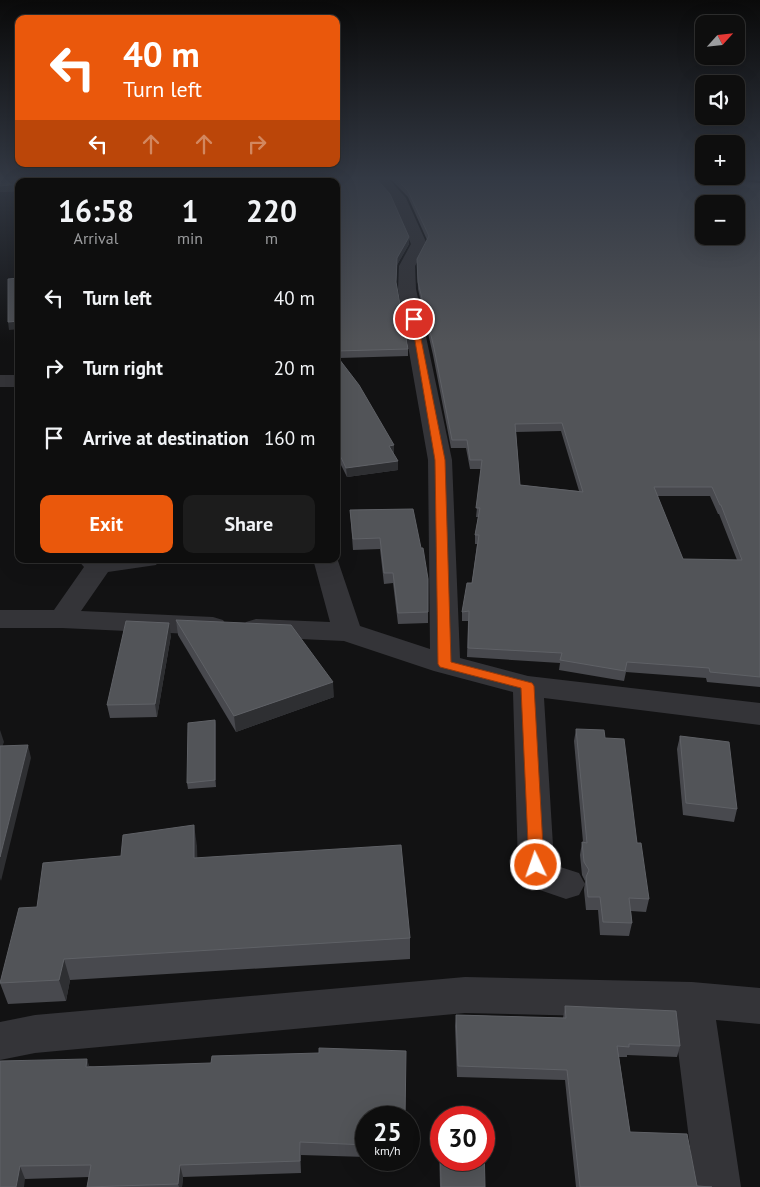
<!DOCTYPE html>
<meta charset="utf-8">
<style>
:root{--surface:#0e0e0e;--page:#1c1c1c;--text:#f1f3f6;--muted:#9b9c9e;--line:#2e2e2e;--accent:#ea580c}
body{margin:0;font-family:"PT Sans",sans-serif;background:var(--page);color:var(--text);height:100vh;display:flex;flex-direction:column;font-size:19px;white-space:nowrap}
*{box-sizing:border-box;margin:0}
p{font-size:16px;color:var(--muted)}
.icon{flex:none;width:28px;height:28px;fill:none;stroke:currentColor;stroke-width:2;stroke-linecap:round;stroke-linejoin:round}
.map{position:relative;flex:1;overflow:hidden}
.side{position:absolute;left:15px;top:178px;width:325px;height:385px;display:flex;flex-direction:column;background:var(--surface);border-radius:10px;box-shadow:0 5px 20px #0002,0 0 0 1px var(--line)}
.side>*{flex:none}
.guide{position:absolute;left:15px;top:15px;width:325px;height:152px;border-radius:10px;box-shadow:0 5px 20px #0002,0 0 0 1px var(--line);background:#ea580c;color:#fff;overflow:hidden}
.needle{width:32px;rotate:63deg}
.buttons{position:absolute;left:695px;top:15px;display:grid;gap:10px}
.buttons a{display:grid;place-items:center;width:50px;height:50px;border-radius:10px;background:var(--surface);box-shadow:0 5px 20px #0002,0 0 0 1px var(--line);font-size:25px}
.speed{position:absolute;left:355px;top:1106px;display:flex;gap:10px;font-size:25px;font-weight:700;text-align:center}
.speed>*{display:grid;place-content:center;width:65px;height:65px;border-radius:50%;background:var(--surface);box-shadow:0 5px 20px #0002,0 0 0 1px var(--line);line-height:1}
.speed small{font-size:12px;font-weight:400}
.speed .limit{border:8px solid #d22;background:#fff;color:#111}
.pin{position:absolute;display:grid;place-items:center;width:42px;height:42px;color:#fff;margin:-21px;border:2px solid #fff;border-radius:50%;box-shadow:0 1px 5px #0007}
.me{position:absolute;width:55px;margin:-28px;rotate:357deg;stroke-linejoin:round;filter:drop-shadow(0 0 4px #0008)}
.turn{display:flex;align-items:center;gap:18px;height:105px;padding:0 25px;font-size:22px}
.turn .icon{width:65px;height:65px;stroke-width:2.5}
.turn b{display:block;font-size:35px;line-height:42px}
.lanes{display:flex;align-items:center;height:48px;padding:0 25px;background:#0003;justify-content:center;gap:25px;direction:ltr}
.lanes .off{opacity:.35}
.eta{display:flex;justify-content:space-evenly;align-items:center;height:85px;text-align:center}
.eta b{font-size:30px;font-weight:600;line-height:35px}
.action{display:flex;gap:10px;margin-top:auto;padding:10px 25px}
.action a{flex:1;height:58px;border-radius:10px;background:var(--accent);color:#fff;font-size:20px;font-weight:600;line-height:58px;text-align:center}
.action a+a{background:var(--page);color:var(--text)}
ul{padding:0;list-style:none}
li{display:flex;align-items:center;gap:15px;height:70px;padding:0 25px}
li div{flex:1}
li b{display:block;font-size:19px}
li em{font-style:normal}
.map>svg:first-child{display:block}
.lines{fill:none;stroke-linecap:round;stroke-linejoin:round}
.minor{fill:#343438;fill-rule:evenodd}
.highway{fill:#606268;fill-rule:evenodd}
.wall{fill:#48494e;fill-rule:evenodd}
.shaded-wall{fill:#2e2f32}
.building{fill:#525458;stroke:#5f6166;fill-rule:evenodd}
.route{fill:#ea580c;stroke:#983908}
</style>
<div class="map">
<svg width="760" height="1187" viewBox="0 0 760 1187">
<rect width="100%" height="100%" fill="#121213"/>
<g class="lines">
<g class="minor">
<path d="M372,177H387L406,198L427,244L415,266L416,289L452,460L460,658L528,676L760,703V725L544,698L554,862L557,866L579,873L585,884L579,895L566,899L531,887L518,865L513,692L434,671L344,641L256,637L246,634L242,628L246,622L256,619L330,622L313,559H336V555L360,626L430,649L428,460L398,289L399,266L411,244L392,199Z"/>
<path d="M705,177H730L760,184V192L707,180Z"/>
<rect x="0" y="375" width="19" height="12"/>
<path d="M77,559H160L156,565L108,572L81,611L213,617L223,620L227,626L223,632L213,635L62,628H0V610H54L84,567Z"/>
<path d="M465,977L692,982L760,988V1024L716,1020L741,1187H695L674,1018L465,1013L35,1053L0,1060V1022L35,1015Z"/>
</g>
<path class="highway" d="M576,177H655L760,183V191L583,181Z"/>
</g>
<g class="wall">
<path d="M0,177H375L409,244L397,265L396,283L408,349V356L339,358L394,454L398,470L347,477L336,455V181H19V191L0,192Z"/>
<path d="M389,177H585L760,188V687L707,682L706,678L626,672L624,681L559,670L560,663L467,657L468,621H462V612L472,583L477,544H475V535L478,517H476L481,469H470L466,448H451L433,355L418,289L417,259L427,240L408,197ZM561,431L579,491L520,485L516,432ZM657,496H710L718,514H719L737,560L683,559Z"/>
<path d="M685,177H704L703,178Z"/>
<path d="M739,177H760V181Z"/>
<path d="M413,509L428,612V623L398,624L393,583L384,584L380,549L353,550L350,510Z"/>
<path d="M176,620L334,697L236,732L178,635Z"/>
<path d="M171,635L157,717L110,718L107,705Z"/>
<path d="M215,720L216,727V787L188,789L187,783Z"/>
<path d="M576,729L605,738L637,843L649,899L646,912L631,911L632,923L629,936L600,935L598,910H586L584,890L585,881L582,875L580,855L582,842H583L574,741Z"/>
<path d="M680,736L737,809L734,822L683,815L677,749Z"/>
<path d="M197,846V858L410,938V959L70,980L66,1001L8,1004L0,983L37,907L121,856Z"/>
<path d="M565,1006L680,1046L677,1057L627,1055V1057H619L630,1132L697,1186L712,1187H576L565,1080L457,1077L455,1026L456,1015L563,1018Z"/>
<path d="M89,1066L366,1118V1157L301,1155V1173L183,1177L182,1187H87L89,1177L25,1179L0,1187Z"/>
<path d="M440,1137L485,1187H440L439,1149Z"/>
</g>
<g class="shaded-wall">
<path d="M174,180L175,181H151Z"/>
<path d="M19,184V191L0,192V186Z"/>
<path d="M409,237V244L397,265V258Z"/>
<path d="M19,321V329L9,330L8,322Z"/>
<path d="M394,445V454L389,446Z"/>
<path d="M398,461V470L347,477L346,468Z"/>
<path d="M169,623L171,635L157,717L155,704Z"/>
<path d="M333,682L334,697L236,732L234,716Z"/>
<path d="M215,720L216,727V787L215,780Z"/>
<path d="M0,730L4,742L0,753Z"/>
<path d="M28,745L31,758L1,881L0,878V857Z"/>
<path d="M194,825L197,846L198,879L194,858Z"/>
<path d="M64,959L70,980L66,1001L59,980Z"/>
<path d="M87,1059L91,1072L86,1067Z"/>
<path d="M300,1142L301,1155V1173L300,1161Z"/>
<path d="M180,1165L183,1177L182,1187H179L178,1184Z"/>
<path d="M20,1166L25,1179L24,1187H16Z"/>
</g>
<g class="building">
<path d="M0,177H375L390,194L409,237L397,258L396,282L408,349L336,351V181H175L174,180L151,181H19V184L0,186Z"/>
<path d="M394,177H585L760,188V677L710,672L709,668L627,662L625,671L560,660L562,653L468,648L469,611L462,612L467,583H472L479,535H475L480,508H476L482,460H470L467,440H452L434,348L418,282L417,259L429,236L408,191ZM704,204H736V236H704ZM562,423L583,492L520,485L515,424ZM654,487H712L720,505H721L742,560L683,559Z"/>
<path d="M19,278V321L8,322V279Z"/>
<path d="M336,355L359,385L394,445L389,446L398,461L346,468L336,447Z"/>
<path d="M413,509L421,548H423L428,579V612L398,613L393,573H384L380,538L353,539L350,510Z"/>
<path d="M176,620L291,625L333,682L234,716Z"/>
<path d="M126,621L169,623L155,704L107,705Z"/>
<path d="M215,720V780L187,783L188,723Z"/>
<path d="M576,729L604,730L605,738L624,739L637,843H641L649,899L629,898L632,923L603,922L600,897H588L586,877L589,870L584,862L582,842L587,843Z"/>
<path d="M680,736L729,742L737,809L686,803Z"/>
<path d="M28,745L0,857V746Z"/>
<path d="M194,825V858L401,845L410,938L64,959L59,980L0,983L19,908L37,907L43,863L121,856L123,835Z"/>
<path d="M565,1006L676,1011L680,1046L629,1044V1047L617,1046L630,1132L687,1134L697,1186L712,1187H580L567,1070L458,1066L456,1015L566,1018Z"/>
<path d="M319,1048L406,1051L405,1118H366V1145L300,1142V1161L180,1165L178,1184L87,1187L91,1165L20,1166L16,1187H0V1061L87,1059L86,1067L211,1063L212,1056L319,1053Z"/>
<path d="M440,1137H441V1160H484V1144L485,1187H441Z"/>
</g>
<linearGradient id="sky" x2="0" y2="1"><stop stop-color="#0a0a0a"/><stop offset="0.52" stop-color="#333944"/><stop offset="1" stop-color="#333944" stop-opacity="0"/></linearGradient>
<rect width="760" height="343" fill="url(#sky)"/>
<path class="route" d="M411,317L417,319L445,460L451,662L532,683L534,686L544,865L541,869L536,871L531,869L529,865L521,688L440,667L438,664L435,460Z"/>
</svg>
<div class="buttons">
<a><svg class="needle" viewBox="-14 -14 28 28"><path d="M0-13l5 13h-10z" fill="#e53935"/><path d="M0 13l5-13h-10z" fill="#9b9c9e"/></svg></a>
<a><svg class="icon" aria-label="sound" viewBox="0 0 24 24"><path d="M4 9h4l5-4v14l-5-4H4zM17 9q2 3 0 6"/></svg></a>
<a>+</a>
<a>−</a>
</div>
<div class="speed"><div>25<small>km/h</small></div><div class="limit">30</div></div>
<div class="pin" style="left:414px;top:319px;background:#d93025"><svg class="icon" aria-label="arrive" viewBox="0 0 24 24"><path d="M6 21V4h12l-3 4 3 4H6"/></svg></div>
<svg class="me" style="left:536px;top:865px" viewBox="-20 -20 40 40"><circle r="17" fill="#ea580c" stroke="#fff" stroke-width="3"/><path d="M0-11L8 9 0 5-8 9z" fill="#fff"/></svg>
<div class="guide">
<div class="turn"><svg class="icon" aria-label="left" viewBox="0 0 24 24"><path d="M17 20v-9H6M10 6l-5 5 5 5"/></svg><div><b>40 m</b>Turn left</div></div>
<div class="lanes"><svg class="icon" aria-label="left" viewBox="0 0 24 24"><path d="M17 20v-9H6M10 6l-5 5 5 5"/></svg><svg class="icon off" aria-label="ahead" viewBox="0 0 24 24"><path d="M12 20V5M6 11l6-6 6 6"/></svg><svg class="icon off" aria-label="ahead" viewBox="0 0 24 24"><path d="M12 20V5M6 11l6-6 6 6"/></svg><svg class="icon off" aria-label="right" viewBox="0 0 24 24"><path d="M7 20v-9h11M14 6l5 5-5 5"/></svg></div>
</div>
<section class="side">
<div class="eta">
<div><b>16:58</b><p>Arrival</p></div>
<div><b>1</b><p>min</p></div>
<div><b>220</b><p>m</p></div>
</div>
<ul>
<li><svg class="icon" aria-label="left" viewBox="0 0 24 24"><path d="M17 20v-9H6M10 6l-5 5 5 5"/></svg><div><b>Turn left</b></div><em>40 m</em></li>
<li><svg class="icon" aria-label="right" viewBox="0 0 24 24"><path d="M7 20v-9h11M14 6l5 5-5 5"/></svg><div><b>Turn right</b></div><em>20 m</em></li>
<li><svg class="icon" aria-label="arrive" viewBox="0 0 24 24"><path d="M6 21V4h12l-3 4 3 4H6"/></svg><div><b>Arrive at destination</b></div><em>160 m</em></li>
</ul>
<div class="action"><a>Exit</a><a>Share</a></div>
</section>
</div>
